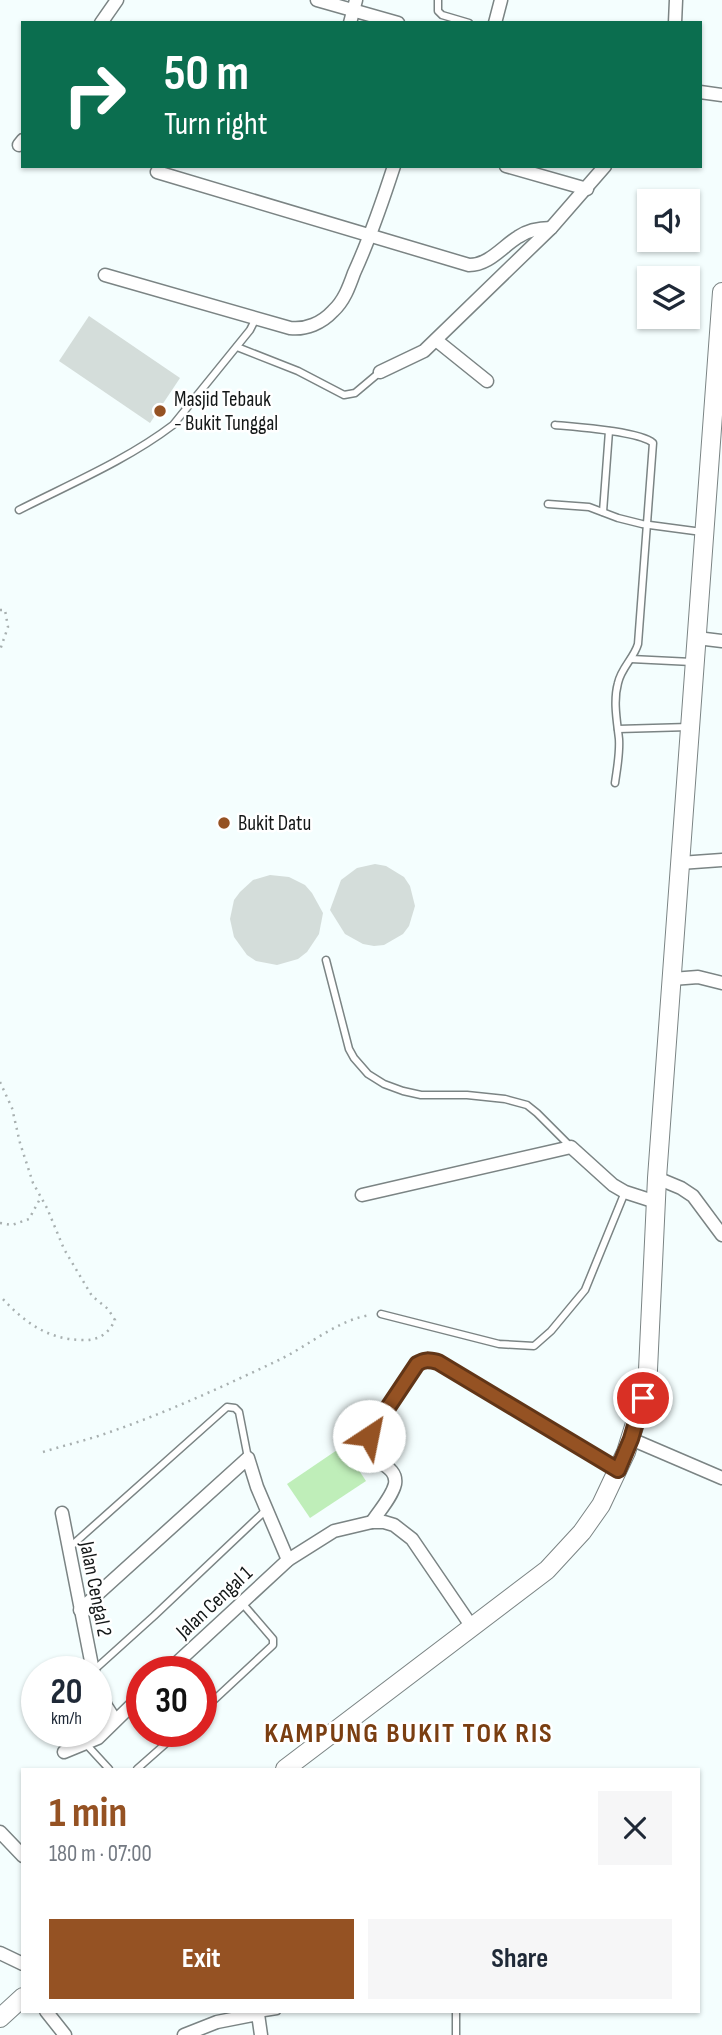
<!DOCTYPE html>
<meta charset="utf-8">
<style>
:root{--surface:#fff;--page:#f6f6f7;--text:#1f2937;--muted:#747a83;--accent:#955223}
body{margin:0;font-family:"Sofia Sans Condensed",sans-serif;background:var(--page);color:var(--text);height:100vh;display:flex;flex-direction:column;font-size:26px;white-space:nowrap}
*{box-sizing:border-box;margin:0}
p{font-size:23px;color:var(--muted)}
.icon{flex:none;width:38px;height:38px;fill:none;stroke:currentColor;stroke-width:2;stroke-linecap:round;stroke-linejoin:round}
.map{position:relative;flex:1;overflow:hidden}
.details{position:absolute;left:21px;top:1768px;width:679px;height:245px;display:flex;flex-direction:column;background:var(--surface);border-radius:0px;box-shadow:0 2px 5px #0004}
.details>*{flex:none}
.top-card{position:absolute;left:21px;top:21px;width:681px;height:147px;border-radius:0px;box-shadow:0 2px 5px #0004;background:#0b6e4f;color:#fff;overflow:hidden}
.tools{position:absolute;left:637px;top:189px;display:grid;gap:14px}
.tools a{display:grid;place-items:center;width:63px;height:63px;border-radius:0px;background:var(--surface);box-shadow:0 2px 5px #0004;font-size:35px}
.speed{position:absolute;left:21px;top:1656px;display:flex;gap:14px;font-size:35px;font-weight:700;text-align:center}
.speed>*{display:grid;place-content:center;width:91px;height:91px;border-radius:50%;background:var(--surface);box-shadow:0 2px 5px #0004;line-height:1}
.speed small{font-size:18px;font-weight:400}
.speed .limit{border:10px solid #d22;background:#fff;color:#111}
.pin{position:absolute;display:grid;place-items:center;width:60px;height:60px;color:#fff;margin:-30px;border:4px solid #fff;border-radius:50%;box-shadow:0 2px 7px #0007}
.me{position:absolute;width:77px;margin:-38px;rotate:34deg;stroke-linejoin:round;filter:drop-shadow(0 0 5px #0008)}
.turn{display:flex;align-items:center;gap:24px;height:147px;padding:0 28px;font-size:32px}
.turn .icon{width:91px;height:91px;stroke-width:2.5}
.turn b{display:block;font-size:49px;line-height:60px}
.round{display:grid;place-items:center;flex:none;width:74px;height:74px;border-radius:0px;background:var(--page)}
.overview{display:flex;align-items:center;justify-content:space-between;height:119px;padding:0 28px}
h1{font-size:42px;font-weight:700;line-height:52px;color:var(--accent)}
.primary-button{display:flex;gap:14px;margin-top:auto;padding:14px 28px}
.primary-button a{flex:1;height:80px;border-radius:0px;background:var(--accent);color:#fff;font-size:28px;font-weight:700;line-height:80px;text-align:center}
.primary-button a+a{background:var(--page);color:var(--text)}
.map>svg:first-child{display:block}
.green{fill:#bfeeb9}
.building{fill:#d4ddda}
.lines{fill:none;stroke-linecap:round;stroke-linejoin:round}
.lane-casing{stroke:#7b8484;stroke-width:9}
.street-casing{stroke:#7b8484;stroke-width:15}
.secondary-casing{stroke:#7b8484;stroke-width:20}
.path{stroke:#a8b0b0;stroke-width:2.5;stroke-dasharray:2 5;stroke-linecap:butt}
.lane{stroke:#fff;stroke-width:6}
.street{stroke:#fff;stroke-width:12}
.secondary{stroke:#fff;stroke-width:18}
.route-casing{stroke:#613517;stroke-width:18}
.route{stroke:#955223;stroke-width:12}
.poi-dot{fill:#955223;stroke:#fff;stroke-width:2.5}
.labels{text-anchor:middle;stroke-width:5;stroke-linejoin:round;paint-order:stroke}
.poi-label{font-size:21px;fill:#131717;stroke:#fff;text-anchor:start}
.street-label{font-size:21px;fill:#131717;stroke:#fff}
.district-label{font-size:28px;font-weight:bold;letter-spacing:2px;fill:#7a3e11;stroke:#fff}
</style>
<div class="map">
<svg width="722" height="2035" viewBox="0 0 722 2035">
<rect width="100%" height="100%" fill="#f4fefe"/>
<path class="green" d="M343,1446L366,1481L310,1518L287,1484Z"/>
<g class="building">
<path d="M89,316L180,378L150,423L59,361Z"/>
<path d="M375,864L386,866L404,877L410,886L415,906L409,926L403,934L384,945L374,946L363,944L345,934L330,910L341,880L357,868Z"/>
<path d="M270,875L289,877L305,885L312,893L323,913L319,934L307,952L298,959L277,965L256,961L247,955L234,937L230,919L234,900L240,892L253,880Z"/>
</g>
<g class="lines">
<defs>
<g id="lane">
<path d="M438,0V11L442,15L469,23"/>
<path d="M237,347L298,371L344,395L355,393L380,372"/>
<path d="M555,425C576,427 639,431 653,443L638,644C634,658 621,668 618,683C613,701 617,721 619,739C620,754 617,768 615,783"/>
<path d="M548,504L589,507L618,518L642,524L702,532"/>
<path d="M19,510C70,484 127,460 173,425L250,330L256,318"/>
<path d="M603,512L609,431"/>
<path d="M631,659L692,662"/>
<path d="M618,729L689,727"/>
<path d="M326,960L349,1049L354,1058L368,1074L384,1084L403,1091L421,1095H467L505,1099L527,1105L537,1113L570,1146"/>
<path d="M381,1314L499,1344L534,1346L551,1331L585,1290L625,1192"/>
<path d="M70,1547L227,1407L235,1408L239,1412L248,1458"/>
<path d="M93,1671L154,1616L266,1510"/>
<path d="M201,1712L273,1645V1639L242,1603"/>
<path d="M86,1744L109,1769"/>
<path d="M137,1769L180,1731"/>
<path d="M456,2011V2035"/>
<path d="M258,2014L277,2011"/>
</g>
<g id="street">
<path d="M317,0L398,23"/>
<path d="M101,23L117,0"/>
<path d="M350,23L356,0"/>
<path d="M495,23L501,0"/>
<path d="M675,23L676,0"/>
<path d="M700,92L722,95"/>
<path d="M19,145L23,140"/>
<path d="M506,166L587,189"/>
<path d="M157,172L469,265C489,265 502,247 518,237C528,230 539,228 551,228"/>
<path d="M105,275L290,328C306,330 322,323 333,311C344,301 349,287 354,273C370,238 382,203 394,166"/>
<path d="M436,340L487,381"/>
<path d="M380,372L424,351L551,228L605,166"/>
<path d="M697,638L722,641"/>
<path d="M680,863L722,860"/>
<path d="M672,979L698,977L722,983"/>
<path d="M657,1178L681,1188L693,1196L722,1235"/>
<path d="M362,1195L571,1147L613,1185L625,1192L656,1202"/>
<path d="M631,1439L722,1478"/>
<path d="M62,1513L93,1671"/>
<path d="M372,1522C379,1511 392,1497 395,1484C399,1461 358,1463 369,1436L417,1364L423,1360L438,1362L618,1470"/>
<path d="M80,1610L248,1458L257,1487L288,1560"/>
<path d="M168,1671L288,1560L334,1531L372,1522H384L394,1525L412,1539L472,1627"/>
<path d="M96,1681L106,1706L115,1720"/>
<path d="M64,1752L98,1738L142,1695"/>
<path d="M0,1832L23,1856"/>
<path d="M0,1953L23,1964"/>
<path d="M46,2011L65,2035"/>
<path d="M184,2035L217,2022L258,2014L261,2035"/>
</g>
<g id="secondary">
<path d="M285,1769L547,1570L582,1532L601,1505L626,1452L643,1398L648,1370L657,1178L722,292"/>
<path d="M0,2018L23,1997"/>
</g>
</defs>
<use href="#lane" class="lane-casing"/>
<use href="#street" class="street-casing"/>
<use href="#secondary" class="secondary-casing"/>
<g class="path">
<path d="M0,610H5L8,627L0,650"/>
<path d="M0,1082L12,1108L20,1143L33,1183L47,1208L64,1249L92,1296L108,1309L115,1320C108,1335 97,1341 81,1340C46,1339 23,1321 0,1296"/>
<path d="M0,1223L12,1225L29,1219L41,1197"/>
<path d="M43,1452C65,1445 88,1440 110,1432C168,1412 224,1386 279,1360C308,1346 339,1319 371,1315"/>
</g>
<use href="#lane" class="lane"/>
<use href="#street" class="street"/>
<use href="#secondary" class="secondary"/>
</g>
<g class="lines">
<defs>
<path id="route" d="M369,1436L417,1364C425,1359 429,1360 438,1362L618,1470L631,1439L643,1398"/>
</defs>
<use href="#route" class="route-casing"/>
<use href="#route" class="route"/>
</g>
<g class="poi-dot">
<circle cx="160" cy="411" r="7"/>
<circle cx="224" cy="823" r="7"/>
</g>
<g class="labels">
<g class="poi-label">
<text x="174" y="406">Masjid Tebauk<tspan x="174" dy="24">- Bukit Tunggal</tspan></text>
<text x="238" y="830">Bukit Datu</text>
</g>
<g class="street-label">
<text transform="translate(96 1589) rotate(79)" y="7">Jalan Cengal 2</text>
<text transform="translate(214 1602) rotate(-43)" y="7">Jalan Cengal 1</text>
</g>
<g class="district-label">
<text x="409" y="1742">KAMPUNG BUKIT TOK RIS</text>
</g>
</g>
</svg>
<div class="tools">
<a><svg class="icon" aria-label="sound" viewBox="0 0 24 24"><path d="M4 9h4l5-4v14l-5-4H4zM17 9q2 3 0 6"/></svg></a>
<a><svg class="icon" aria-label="layers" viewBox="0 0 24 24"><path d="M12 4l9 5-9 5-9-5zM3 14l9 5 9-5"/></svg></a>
</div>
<div class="speed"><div>20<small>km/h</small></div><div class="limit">30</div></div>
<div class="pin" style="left:643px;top:1398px;background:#d93025"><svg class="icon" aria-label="arrive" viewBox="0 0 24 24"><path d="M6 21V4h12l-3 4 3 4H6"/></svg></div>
<svg class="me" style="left:369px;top:1436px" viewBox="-20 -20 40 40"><circle r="19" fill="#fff"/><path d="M0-13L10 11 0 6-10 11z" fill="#955223"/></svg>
<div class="top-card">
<div class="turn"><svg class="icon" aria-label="right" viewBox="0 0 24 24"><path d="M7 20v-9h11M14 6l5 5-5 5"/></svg><div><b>50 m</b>Turn right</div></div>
</div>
<section class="details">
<div class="overview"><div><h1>1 min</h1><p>180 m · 07:00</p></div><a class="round"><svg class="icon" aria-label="close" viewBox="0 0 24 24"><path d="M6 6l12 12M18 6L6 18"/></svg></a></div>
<div class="primary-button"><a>Exit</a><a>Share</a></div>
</section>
</div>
